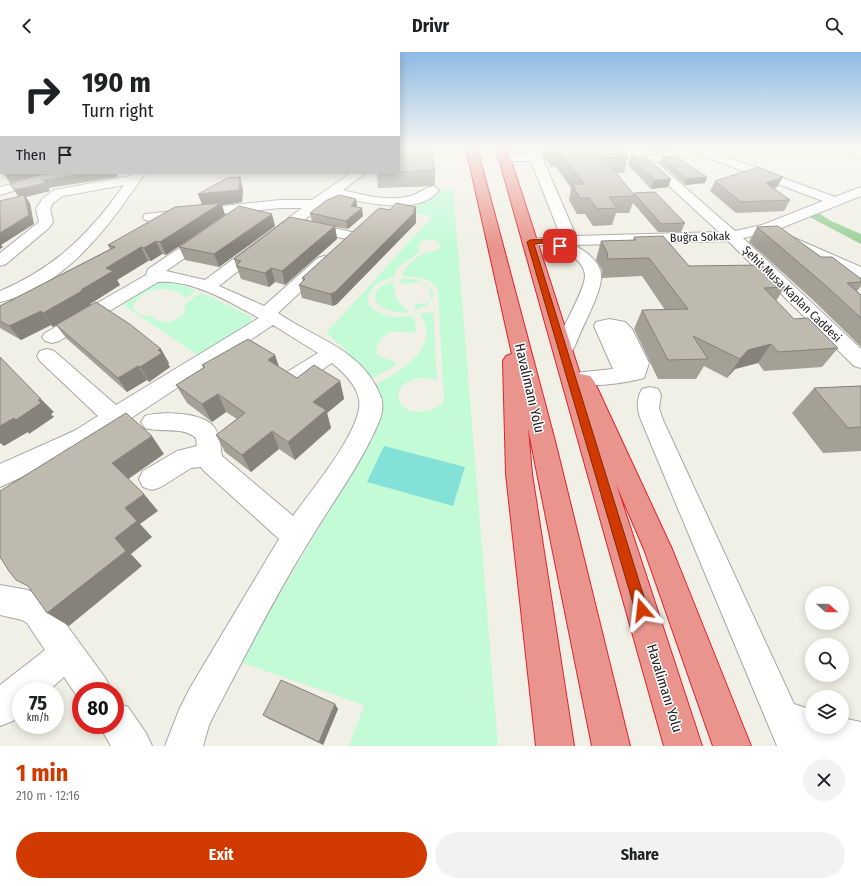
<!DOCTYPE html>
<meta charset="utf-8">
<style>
:root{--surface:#fff;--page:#f2f2f2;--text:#202124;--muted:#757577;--accent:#d03900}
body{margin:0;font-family:"Fira Sans Condensed",sans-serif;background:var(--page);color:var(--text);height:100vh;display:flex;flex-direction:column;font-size:15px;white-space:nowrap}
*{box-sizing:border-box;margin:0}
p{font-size:13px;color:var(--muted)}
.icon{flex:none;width:22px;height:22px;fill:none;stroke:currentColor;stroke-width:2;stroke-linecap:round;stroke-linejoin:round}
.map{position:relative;height:694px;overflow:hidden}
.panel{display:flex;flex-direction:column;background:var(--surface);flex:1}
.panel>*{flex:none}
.banner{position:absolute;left:0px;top:0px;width:400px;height:122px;box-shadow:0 2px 10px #0003;background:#fff;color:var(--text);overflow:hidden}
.needle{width:26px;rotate:111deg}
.controls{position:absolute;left:805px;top:534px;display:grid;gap:8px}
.controls a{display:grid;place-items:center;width:44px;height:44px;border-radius:50%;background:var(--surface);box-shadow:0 2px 10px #0003;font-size:20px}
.speed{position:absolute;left:12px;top:630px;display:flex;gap:8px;font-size:20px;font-weight:700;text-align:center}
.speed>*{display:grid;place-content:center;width:52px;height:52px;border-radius:50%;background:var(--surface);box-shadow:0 2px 10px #0003;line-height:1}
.speed small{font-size:10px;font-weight:400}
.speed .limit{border:6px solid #d22;background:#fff;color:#111}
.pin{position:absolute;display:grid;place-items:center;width:34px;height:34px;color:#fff;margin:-17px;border-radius:8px;box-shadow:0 2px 6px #0006}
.me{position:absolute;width:44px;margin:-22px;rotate:343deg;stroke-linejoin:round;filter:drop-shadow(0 0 3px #0008)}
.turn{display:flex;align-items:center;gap:14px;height:84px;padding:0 16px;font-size:18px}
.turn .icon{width:52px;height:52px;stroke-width:2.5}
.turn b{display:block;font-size:28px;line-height:34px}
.then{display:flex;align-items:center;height:38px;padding:0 16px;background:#0003;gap:8px;font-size:15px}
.round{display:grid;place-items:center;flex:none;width:42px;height:42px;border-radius:21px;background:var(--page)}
.head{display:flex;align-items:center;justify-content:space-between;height:68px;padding:0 16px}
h1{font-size:24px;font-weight:700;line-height:30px;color:var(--accent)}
.primary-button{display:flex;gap:8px;margin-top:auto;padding:8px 16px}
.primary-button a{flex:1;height:46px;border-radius:24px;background:var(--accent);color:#fff;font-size:16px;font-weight:700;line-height:46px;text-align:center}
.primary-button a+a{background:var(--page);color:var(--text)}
header{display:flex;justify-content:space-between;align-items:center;height:52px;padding:0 16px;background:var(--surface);font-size:18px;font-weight:700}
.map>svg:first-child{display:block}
.forest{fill:#9bd19a}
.park{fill:#c3fbd7}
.pitch{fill:#83e1d7}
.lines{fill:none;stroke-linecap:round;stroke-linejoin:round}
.minor-casing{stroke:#a7a7a7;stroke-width:2}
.highway-casing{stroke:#df232f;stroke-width:2}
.minor{fill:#fff;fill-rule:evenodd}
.highway{fill:#e9958d;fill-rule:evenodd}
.wall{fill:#a3a096}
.shaded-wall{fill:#85827a}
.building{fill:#bebaaf;stroke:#85827a}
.route{fill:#d03900;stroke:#872500}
.labels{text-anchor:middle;stroke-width:3;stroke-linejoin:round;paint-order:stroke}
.far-street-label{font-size:12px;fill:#202020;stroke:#fff}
.street-label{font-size:14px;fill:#202020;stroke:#fff}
</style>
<header><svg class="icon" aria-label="back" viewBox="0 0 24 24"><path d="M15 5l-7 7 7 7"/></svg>Drivr<svg class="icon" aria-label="search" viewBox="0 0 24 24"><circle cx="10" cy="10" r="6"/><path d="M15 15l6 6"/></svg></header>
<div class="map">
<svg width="861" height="694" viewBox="0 0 861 694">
<rect width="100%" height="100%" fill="#f1f0e6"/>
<path class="forest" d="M817,160L831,169L861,182V192L804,162Z"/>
<g class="park">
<path d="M453,137L498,694H349L364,653L240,610L376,378L382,360L376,332C400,321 443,294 420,262L433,260L437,328C389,316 386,366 426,359C434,358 440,355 444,348L438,238C432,225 414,225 402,224C403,215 418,203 427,201C433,199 437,200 441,194L438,190C431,187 421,186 417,195L421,199L397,216L394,225C379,229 367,235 368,252C378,265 397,266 412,264L415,267L416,280C405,284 389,271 379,291C376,296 376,300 378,304L396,310L395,314L371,327L344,296L326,281L432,165L389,156L392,153C410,153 429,154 440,138Z"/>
<path d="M400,227C413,226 429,229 434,243L427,254L416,258L414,255L418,251L424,252L429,249L431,246C428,221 411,235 401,231Z"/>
<path d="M170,229L196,238L186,246C172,231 138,235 133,256C141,267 147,261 155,266C157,267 159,269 161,270H170L180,266L184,261L185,253L194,245L202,241L252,265L251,270L199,304L122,252L121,248L155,230Z"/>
<path d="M392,229L397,248L409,260C383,264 357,243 392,229Z"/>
</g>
<path class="pitch" d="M384,394L465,415L453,454L367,430Z"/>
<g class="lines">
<defs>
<g id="minor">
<path d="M527,96H538L576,184L719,180L628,96H640L649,104L693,96H714L710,99L835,145L861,135V144L771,180L743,186L861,297V316L854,314L728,189L573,193C585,198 601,210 601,224C602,241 581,276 575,294L572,299L565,300L558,299L555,294C561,278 585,238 585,224C584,206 562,198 549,194C542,192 532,195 525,193L522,190L525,187L561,185L531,109H503L497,106L503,103L529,102ZM698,102L823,149L762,173L735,179L656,110Z"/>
<path d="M835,96H852L861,99V106Z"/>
<path d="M53,121H77L75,124L39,131L0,143V135Z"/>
<path d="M133,121H145C109,174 67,234 0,250V239C55,216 90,181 124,133L63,144L53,151L50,157L53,170L49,176L6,212L0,214V201L39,170L36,157L43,146L54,138L131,124Z"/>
<path d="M351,121H365L343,138C364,143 388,150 410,144C418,142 425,136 433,134L439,138C421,165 361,150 335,144L219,234L264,254L318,206L324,204L330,206L332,209L330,212L278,261C315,287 363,297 381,345C384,353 382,364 378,372C360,414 331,452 308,491C274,546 245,604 215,661L209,673L203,694H165L179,658L190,636L279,487L203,418L201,415L191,416L161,435L152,438L143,435L139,427L143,419L177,399L197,394L196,386C183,374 161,381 145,376L141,370L145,364C161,359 203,360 214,375C221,384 220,394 222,404L293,464C310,440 365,375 359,347C356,332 343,320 332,311C319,319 303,335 287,330L283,325L287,320L318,301L273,273L90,393L0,435V412L74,379L98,364L40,309L37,304L40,299L47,297L54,299L116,353L259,266C230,250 192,227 158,230L59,289L52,291L45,289L42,285L45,281L146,223L148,217L202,181H212L214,184L212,187L166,219L205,228L302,156H280L150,169L145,168L143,165L145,162L280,148H312Z"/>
<path d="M307,170L356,181L358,184L356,187L351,188L302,177L300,174L302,171Z"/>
<path d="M783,181L861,215V226L778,188L776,185L778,182Z"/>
<path d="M609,267L625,270L632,277L649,311L644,326C626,331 592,336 574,331L570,326L574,321L613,317L594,274L596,270Z"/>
<path d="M650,335L658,337L661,343L659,356L663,368L794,652L812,658V675H842V666L861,670V694H777L641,368C637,357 636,348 642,337Z"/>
<path d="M0,533L28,538L49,549L106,627L111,639H81V650L64,625L48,639H21V661L13,669L0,674V633L45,598L27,571L22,568L0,563Z"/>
<path d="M115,650L128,655L146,681L152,694H111L99,673H115Z"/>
</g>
<g id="highway">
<path d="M466,96H477L555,389L630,694H592L528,376L532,422L574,694H536L506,422L503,309L506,304L512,302Z"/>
<path d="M496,96H507L580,322L590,324L594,329L672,497L751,694H713L644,497L616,432L702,694H664Z"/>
</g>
</defs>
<use href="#minor" class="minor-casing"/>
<use href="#highway" class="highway-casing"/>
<use href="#minor" class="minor"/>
<use href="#highway" class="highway"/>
</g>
<g class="wall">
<path d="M399,96L435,118V134L378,136L377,121H399Z"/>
<path d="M540,96H619L628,105L624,121H616L634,143V141L685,171L681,180H658L633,151L629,161H616L612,173L593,174L585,162H577L569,148L571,136L556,115H551L542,102Z"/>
<path d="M643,96H682L671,98L646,100Z"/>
<path d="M631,105L671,127L668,135L651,137L628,113Z"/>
<path d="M662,105L707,125L705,131L685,133L660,111Z"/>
<path d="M240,125L243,137L242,150L222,153L225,163L166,203L162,202L151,209H148L117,228L120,233L90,252L169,311L168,312L170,315L149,330L147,328L127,340L66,286L56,273L53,275L51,273L21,288L0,276V254L110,197L108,193L202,152L198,142Z"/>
<path d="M783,125L777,135L774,136L790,148L784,159L736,161L710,139L715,129Z"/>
<path d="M356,147L357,155L363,164L348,177L335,175L337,187L285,233L275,230L269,235L241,227L234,207L312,170L310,161Z"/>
<path d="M416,167V171L337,252L333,254L302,246L299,233L303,230L302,226L417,167Z"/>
<path d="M275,174L219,215L185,208L179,195Z"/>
<path d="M757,175L821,205L861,227V234L857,239L861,243V295L813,248L749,190Z"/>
<path d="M634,185L689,214L785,235L776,249L794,267L838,296L822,315L764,319L758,311L735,317L727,326L704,314L696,327H658L634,277L642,258H665L642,224L602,226V218L596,208L601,189L633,188Z"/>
<path d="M275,303L278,314L297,326L340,329L344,347L327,361L331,376L295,408L279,397L251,420L225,400L216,383L237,367L226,360L212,370L187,351L176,333L203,316L202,313Z"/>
<path d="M861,334V399L823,401L792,361L814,336Z"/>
<path d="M338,657L323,693L269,667L263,663Z"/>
</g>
<g class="shaded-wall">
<path d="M672,96H682L671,98Z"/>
<path d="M12,121H47L10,131L5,123Z"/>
<path d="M87,121H118L117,125L49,136L50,139L26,145L30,151L34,172L1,193L3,195L0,197V181L20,147L14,138L44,128Z"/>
<path d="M240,125L243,137L242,150L222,153L225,163L166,203L160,190L203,155L198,142Z"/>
<path d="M707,125L705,131L685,133L687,127Z"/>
<path d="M783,125L777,135L760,141L766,131Z"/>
<path d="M671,127L668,135L651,137L654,128Z"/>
<path d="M356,147L357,155L351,154Z"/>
<path d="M416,155V171L337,252L333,254L330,242Z"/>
<path d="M362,156L363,164L348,177L346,169Z"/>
<path d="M272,162L275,174L219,215L214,202Z"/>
<path d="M335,174L337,187L285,233L282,219Z"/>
<path d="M156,189L162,202L151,209L144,196Z"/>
<path d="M141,195L148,209L117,228L120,233L90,252L91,253L53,275L43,261L81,238L106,216Z"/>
<path d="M271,216L275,230L269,235L265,221Z"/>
<path d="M41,259L51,273L21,288L9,274Z"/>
<path d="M771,292L758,311L735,317L727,326L740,307L748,298Z"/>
<path d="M161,297L169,311L168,312L170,315L149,330L140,315L158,298Z"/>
<path d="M275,303L281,321L268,308Z"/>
<path d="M138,314L147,328L127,340L118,326Z"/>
<path d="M340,329L344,347L327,361L331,376L295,408L288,390L313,350Z"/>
<path d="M218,342L226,360L212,370L202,352Z"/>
<path d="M41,347L54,360L51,362L54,365L29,382L28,380L4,394L0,391V374Z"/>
<path d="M272,379L279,397L251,420L242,403Z"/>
<path d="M152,384L164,402L127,428L112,411Z"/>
<path d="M144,442L158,459L140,472L152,485L131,502L142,514L69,574L47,561L115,486L125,456Z"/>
<path d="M335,652L338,657L323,693L319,690Z"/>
</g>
<g class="building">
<path d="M0,96H1V114L0,109Z"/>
<path d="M399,96H431L435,118L399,120Z"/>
<path d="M551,96H619L628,105L604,106L635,144L609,145L617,156L597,157L589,146H580L572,132H584L559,100H554Z"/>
<path d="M645,104L671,127L654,128L631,105Z"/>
<path d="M662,105H676L707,125L687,127Z"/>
<path d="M758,115L783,125L766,131L790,148L741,150L715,129Z"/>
<path d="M4,121H12L5,123Z"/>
<path d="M53,121H87L44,128L45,131L14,138L10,132L35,124Z"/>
<path d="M240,125L239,138L198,142L227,126Z"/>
<path d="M655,140L685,171L661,172L634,141Z"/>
<path d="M24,143L29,163L0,181V149Z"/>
<path d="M339,143L356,147L351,154L362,156L346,169L310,161L327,148Z"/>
<path d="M221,151L160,190L156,189L144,196L141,195L106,216L113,219L81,238L82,239L43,261L41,259L9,274L0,269V254L115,195L108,193L175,155Z"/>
<path d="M396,151L416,155L413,159H416L335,240L330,242L299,233L305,227L302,226L379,156L390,158Z"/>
<path d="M239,154L272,162L214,202L179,195Z"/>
<path d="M290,165L335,174L282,219L271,216L265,221L236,214L241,209L234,207Z"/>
<path d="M778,174L821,205H832L861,227V230L847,231L861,243V266L824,232L757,175Z"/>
<path d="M663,184L689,214L762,213L785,235L764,236L794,267L808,266L838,296L778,300L771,292L748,298L740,307L693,284L708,307L668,308L642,258L688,257L649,206L608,207L607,200L601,189L636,188L634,185Z"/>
<path d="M96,250L131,273L161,297L158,298L162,301L140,315L138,314L118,326L56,273Z"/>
<path d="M248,287L275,303L268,308L297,326L314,313L340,329L313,350L326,358L288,390L272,379L242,403L216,383L245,361L218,342L202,352L176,333L205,315L202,313Z"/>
<path d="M0,305L41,347L38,348L41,351L16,368L14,366L0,374Z"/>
<path d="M861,334V375L848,376L814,336Z"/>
<path d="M126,361L152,384L112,411L144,442L125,456L137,469L115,486L126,499L47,561L28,534L16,528L9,519L0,505V439Z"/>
<path d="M281,628L335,652L319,690L263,663Z"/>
</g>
<linearGradient id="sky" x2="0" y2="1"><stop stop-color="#8dbae4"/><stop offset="0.49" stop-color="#f9f8f4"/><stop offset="1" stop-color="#f9f8f4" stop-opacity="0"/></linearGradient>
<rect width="861" height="194" fill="url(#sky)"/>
<path class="route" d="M544,187L563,194L560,196L544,191L534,192L648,558L646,563L642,565L637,563L635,558L527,190L530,188Z"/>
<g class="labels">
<g class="far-street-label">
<text transform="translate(700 185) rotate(-2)" y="4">Buğra Sokak</text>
<text transform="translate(792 242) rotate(44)" y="4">Şehit Musa Kaplan Caddesi</text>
</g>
<g class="street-label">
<text transform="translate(530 336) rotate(77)" y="5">Havalimanı Yolu</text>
<text transform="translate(665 636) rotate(73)" y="5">Havalimanı Yolu</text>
</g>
</g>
</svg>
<div class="controls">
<a><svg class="needle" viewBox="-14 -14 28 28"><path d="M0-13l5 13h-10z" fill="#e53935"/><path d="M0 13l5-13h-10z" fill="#757577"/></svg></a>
<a><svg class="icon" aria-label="search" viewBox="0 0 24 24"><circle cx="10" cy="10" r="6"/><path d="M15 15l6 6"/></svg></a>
<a><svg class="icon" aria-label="layers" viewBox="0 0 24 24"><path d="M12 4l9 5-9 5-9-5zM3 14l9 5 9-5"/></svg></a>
</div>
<div class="speed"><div>75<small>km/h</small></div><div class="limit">80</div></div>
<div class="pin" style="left:560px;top:194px;background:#d93025"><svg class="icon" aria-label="arrive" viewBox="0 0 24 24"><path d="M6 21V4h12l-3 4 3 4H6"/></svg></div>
<svg class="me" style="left:642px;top:558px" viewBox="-20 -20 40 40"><path d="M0-17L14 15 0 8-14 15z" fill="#d03900" stroke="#fff" stroke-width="4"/></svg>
<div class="banner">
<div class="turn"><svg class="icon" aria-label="right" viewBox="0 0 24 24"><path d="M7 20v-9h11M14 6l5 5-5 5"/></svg><div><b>190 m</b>Turn right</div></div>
<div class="then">Then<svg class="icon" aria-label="arrive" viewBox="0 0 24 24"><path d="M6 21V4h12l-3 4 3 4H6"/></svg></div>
</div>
</div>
<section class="panel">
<div class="head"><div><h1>1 min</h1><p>210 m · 12:16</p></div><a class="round"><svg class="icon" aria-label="close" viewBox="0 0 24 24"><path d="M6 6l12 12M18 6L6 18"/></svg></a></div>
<div class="primary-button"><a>Exit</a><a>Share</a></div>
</section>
